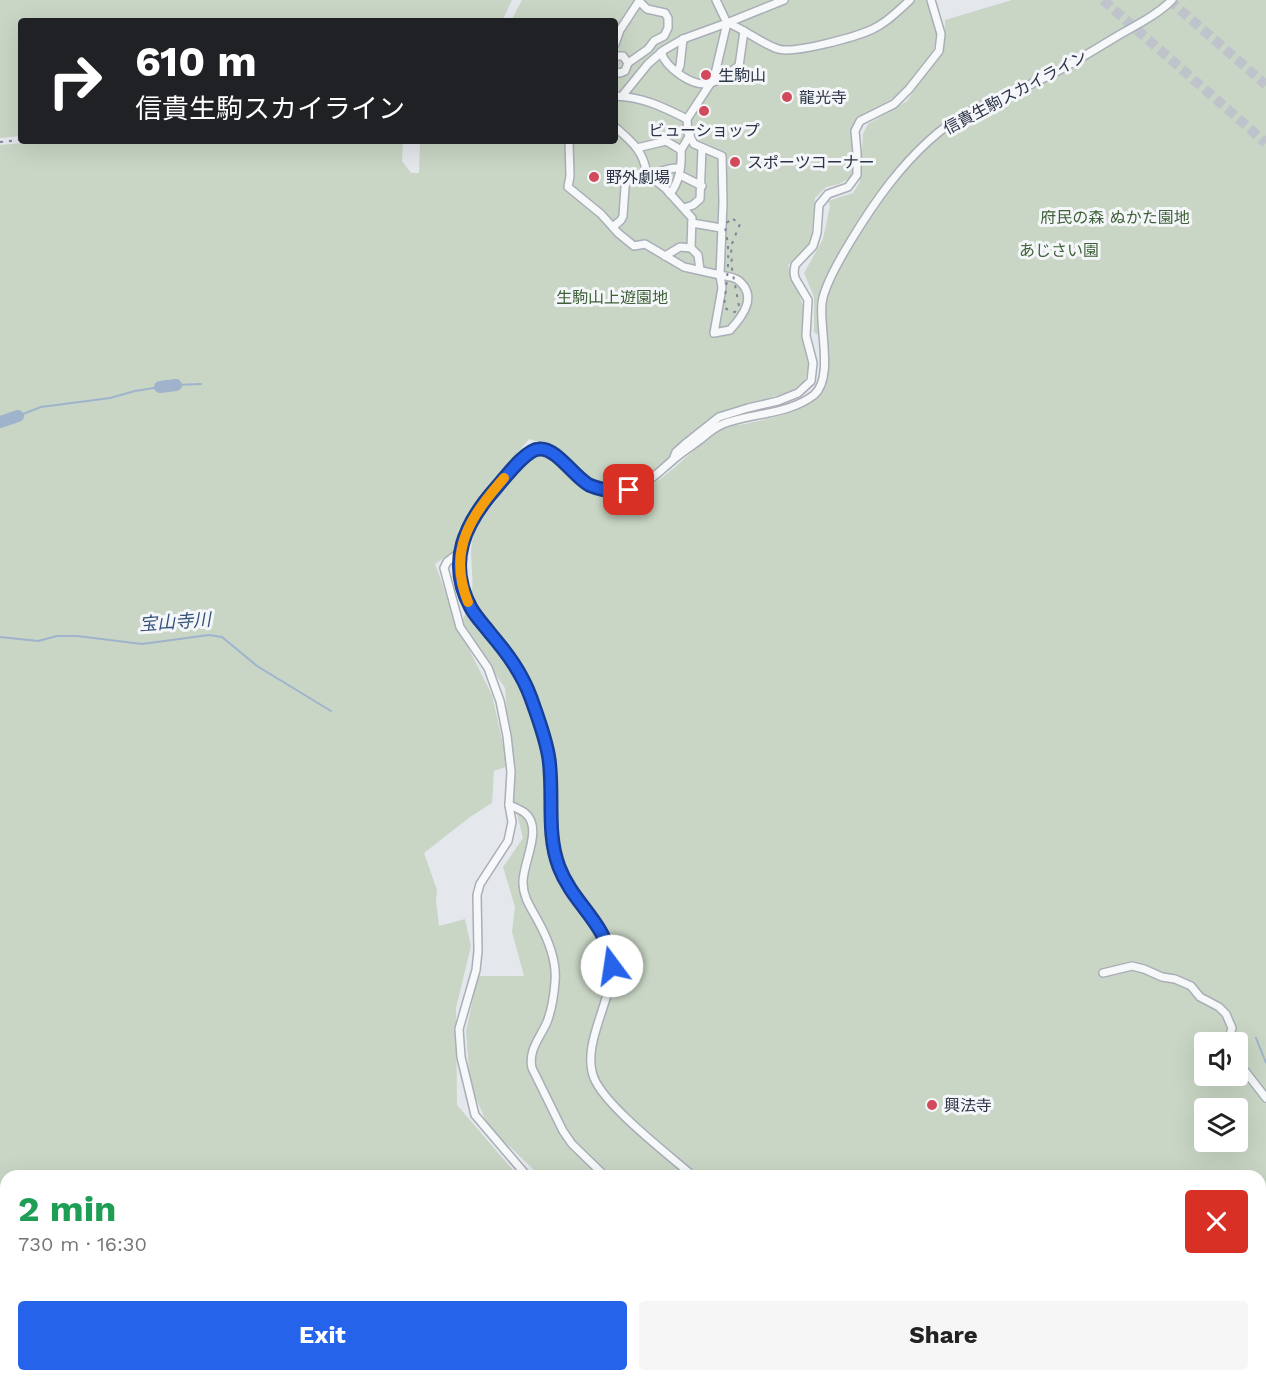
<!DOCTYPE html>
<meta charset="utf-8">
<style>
:root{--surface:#fff;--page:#f6f6f6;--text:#222;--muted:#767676;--accent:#2563eb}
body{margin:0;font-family:"Work Sans","Noto Sans JP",sans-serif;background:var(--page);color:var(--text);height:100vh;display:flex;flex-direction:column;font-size:22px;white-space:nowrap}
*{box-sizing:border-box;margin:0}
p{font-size:20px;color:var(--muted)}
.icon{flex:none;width:33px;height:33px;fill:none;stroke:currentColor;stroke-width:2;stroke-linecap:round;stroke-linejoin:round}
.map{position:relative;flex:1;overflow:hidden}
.sheet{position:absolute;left:0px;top:1170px;width:1266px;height:212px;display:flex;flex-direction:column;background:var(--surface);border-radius:18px 18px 0 0;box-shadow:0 6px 24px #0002}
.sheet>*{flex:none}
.hud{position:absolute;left:18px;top:18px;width:600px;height:126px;border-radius:6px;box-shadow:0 6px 24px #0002;background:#202124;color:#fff;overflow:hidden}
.controls{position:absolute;left:1194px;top:1032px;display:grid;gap:12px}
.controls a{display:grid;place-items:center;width:54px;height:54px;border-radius:6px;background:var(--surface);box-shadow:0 6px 24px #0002;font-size:30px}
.pin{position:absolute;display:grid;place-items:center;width:51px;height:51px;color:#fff;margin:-26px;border-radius:12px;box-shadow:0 3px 9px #0006}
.me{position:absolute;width:66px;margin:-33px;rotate:346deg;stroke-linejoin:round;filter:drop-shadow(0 0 4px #0008)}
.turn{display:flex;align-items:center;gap:21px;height:126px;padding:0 18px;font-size:27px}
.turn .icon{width:78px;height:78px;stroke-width:2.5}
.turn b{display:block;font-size:42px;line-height:51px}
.round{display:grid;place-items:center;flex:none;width:63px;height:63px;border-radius:6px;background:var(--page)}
.overview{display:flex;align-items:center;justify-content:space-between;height:102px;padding:0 18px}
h1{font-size:36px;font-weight:700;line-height:45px;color:#1e9e55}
.cta{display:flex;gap:12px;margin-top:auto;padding:12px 18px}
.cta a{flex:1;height:69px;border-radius:6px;background:var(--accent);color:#fff;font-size:24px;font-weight:700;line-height:69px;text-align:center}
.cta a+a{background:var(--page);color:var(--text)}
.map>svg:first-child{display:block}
.green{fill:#c9d6c5;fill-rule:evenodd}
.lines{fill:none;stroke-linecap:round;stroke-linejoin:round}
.stream{stroke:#9fb4cc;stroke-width:2}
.river{stroke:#9fb4cc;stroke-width:12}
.highway-tunnel{stroke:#bfc3cb;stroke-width:10;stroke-dasharray:10 5;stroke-linecap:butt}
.minor-casing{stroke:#a9aeb7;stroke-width:10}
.minor{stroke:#f7f8fa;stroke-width:7}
.rail{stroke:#7d8696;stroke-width:2;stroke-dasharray:3 6;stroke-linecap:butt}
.route-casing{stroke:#184099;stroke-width:15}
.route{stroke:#2563eb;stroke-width:10}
.slow{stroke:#f59e0b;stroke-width:10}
.poi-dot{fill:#d1495b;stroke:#f4f6f9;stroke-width:2}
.labels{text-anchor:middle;stroke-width:6;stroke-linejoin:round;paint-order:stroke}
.poi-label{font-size:16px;fill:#2b3445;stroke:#f4f6f9;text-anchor:start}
.street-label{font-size:16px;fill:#2b3445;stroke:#f4f6f9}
.park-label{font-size:16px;fill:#3f6138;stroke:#f4f6f9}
.water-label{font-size:18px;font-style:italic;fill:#34527a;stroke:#f4f6f9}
</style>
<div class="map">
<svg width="1266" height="1381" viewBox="0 0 1266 1381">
<rect width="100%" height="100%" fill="#e4e7ec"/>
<g class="green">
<path d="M0,0H512L502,21H21V136L0,138Z"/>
<path d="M522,0H928L937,36L932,55L899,95L859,117L852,127V177L839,184L826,187L815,198L811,242L788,265L805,311L802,337L809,367L804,382L792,391L728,410L707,420L661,468L642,481L631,486L619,488L594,484L582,477L551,446L529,439L475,503L458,531L457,549L435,564L459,629L492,695L508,766L494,771L492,803L470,817L424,853L437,890L436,901L439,926L465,919L471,946L456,1008L457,1105L518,1176H6V1376H500L503,1381H0V145L45,141H403L402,161L411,173H419L420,141H615V21H511Z"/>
<path d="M1012,0H1266V1381H566L567,1376H1260V1176H535L533,1169L488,1126L470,1084L466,1031L478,976H524L512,932L515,907L503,867L523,838L514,802L505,688L472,640L462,622C465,614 470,605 471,596C475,579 469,559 472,542C474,523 518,461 535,455C550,449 573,480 587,487C597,493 609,496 622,495C659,493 691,446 723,429C729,425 738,425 745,424C771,418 817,411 827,383L828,341L814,332V297L804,273L823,239L830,206L828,201L853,193L860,182L863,134L868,124L907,101L939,53L945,31V20ZM1204,1042H1238V1076H1204ZM1204,1108H1238V1142H1204Z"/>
</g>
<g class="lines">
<g class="stream">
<path d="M176,385L201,384"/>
<path d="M18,416L41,407L110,398L135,391L160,387"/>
<path d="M0,637L38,641L57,636H77L142,644L209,635L222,637L257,666L331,711"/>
<path d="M1256,1038L1266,1063"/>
<path d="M1260,1369L1266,1366"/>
<path d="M1189,1381L1229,1376"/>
</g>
<g class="river">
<path d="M160,387L176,385"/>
<path d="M0,422L18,416"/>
</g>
<g class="highway-tunnel">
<path d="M1103,0L1266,143"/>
<path d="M1169,0L1266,85"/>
</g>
<defs>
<g id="minor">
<path d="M727,23C745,29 760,43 778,49C794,54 856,37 873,29C888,22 899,10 910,0"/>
<path d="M615,44L620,30L639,1L647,9L665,13L668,18V28L664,36L654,41L648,49L628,63"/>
<path d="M661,52C666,68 693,88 710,83C720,81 731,71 739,66L744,31"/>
<path d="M615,56H623L628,63L625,71L620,73L615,72"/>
<path d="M677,72L680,66L683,39"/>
<path d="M615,96C643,97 663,107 687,119"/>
<path d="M622,96L648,64L664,50L683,39L727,23L716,0"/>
<path d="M569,141L570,176L568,187L601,214L618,233L634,246L645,244L684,267L720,275L723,203L722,156L694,144L688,133L687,119L714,78L727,23L784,0"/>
<path d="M637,148L666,141L681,150L690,135"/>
<path d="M647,174L665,188L692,218L691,248L698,255L700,270"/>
<path d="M647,174C659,174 667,167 679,168"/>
<path d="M680,175L702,186"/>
<path d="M670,194C679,182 682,165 681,150"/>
<path d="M684,208L693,205L700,199L702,148"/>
<path d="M692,223L721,228"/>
<path d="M613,227L621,220L623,216L625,187L627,181L640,179L647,174C643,150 632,142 615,127"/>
<path d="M665,256L680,247L691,248"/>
<path d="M720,275C725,276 734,277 738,280C758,296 743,316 730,330L714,333L722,288Z"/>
<path d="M674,457L676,452L685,444L719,417L748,408L778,401L798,393L811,381L813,363L806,336L808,300L795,278L794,272L795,265L813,246L817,233L819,205L828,194L848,187L857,175V153L855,131L860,121L894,104L909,89L939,51L941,34L931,0"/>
<path d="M461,551L447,562L444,568L460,627L488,668L500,701L507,736L511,772L509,805L512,822L508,841L480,884L477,895L478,951L476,970L459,1029L461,1057L475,1115L527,1176"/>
<path d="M509,805C514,807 521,810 525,813C544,828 522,864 523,883C523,898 532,909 538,921C548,939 557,961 555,982C554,995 552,1009 547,1022C540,1038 528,1050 532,1068L563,1131L572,1144L605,1176"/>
<path d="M1103,973L1132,966L1144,969L1162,977L1175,979L1191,986L1200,997L1219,1007L1226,1014L1232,1028L1228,1042"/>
<path d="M1238,1062L1266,1098"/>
<path d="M693,1176C668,1154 606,1107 594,1078C581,1045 611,1003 612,968C613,929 575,904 561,870C544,829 557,783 546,741C540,720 532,696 522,676C497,630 458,614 461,555C462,541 466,527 474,515C484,500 496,487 508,475C515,467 523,455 533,451C553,441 573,476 589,485C599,490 611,493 623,491C645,488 657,473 673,460C682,452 692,446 701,439C708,433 715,427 723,424C751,413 788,415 814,395C834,378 819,328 822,303C825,276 872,206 890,183C912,155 936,130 967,113C995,98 1026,88 1054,73C1075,62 1094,50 1114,38C1134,26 1156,16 1172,0"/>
<path d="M508,1376L510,1381"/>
<path d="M590,1381L595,1376"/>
<path d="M741,1381L743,1376"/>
</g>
</defs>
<use href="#minor" class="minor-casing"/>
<use href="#minor" class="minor"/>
<g class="rail">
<path d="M0,142L21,140"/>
<path d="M733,219L740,224L731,246L732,269L739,306L735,312H731L724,307C726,287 729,268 728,247C728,239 724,231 726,223Z"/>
</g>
</g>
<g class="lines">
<defs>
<path id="route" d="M612,966C607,922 574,906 559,867C546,833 554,795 549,759C546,738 538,718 531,698C522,673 507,653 490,633C484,625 476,617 471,608C446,562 465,523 496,488C505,478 525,450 539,449C556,447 574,477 589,485C603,491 615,492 629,490"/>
</defs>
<use href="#route" class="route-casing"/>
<use href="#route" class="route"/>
<path class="slow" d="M468,602C447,550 471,516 504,478"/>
</g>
<g class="poi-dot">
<circle cx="706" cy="75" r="6"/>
<circle cx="787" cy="97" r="6"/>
<circle cx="704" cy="111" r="6"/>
<circle cx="735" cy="162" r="6"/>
<circle cx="594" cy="177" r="6"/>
<circle cx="932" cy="1105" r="6"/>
</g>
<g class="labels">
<g class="poi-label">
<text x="718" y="81">生駒山</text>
<text x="799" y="103">龍光寺</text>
<text x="704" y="136" text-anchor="middle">ビューショップ</text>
<text x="747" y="168">スポーツコーナー</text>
<text x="606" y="183">野外劇場</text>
<text x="944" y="1111">興法寺</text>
</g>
<g class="street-label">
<text transform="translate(1015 92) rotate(-28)" y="6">信貴生駒スカイライン</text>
</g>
<g class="park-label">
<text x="1115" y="223">府民の森 ぬかた園地</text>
<text x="1059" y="256">あじさい園</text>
<text x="612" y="303">生駒山上遊園地</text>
</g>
<g class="water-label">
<text transform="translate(175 622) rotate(-4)" y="6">宝山寺川</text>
</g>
</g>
</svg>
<div class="controls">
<a><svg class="icon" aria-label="sound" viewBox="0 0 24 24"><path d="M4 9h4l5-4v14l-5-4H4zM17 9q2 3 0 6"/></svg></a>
<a><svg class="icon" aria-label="layers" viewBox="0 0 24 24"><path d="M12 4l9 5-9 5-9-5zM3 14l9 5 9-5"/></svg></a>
</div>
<div class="pin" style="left:629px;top:490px;background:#d93025"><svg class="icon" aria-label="arrive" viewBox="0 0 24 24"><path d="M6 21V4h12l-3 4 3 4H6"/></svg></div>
<svg class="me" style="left:612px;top:966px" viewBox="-20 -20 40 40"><circle r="19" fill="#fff"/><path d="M0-13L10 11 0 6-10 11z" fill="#2563eb"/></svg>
<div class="hud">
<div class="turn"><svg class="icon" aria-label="right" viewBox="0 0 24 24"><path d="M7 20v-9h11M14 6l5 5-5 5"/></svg><div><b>610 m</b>信貴生駒スカイライン</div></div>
</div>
<section class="sheet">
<div class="overview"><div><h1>2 min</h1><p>730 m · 16:30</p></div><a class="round" style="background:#d93025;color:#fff"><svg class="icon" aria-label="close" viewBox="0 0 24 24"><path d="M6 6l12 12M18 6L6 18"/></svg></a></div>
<div class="cta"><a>Exit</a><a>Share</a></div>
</section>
</div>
